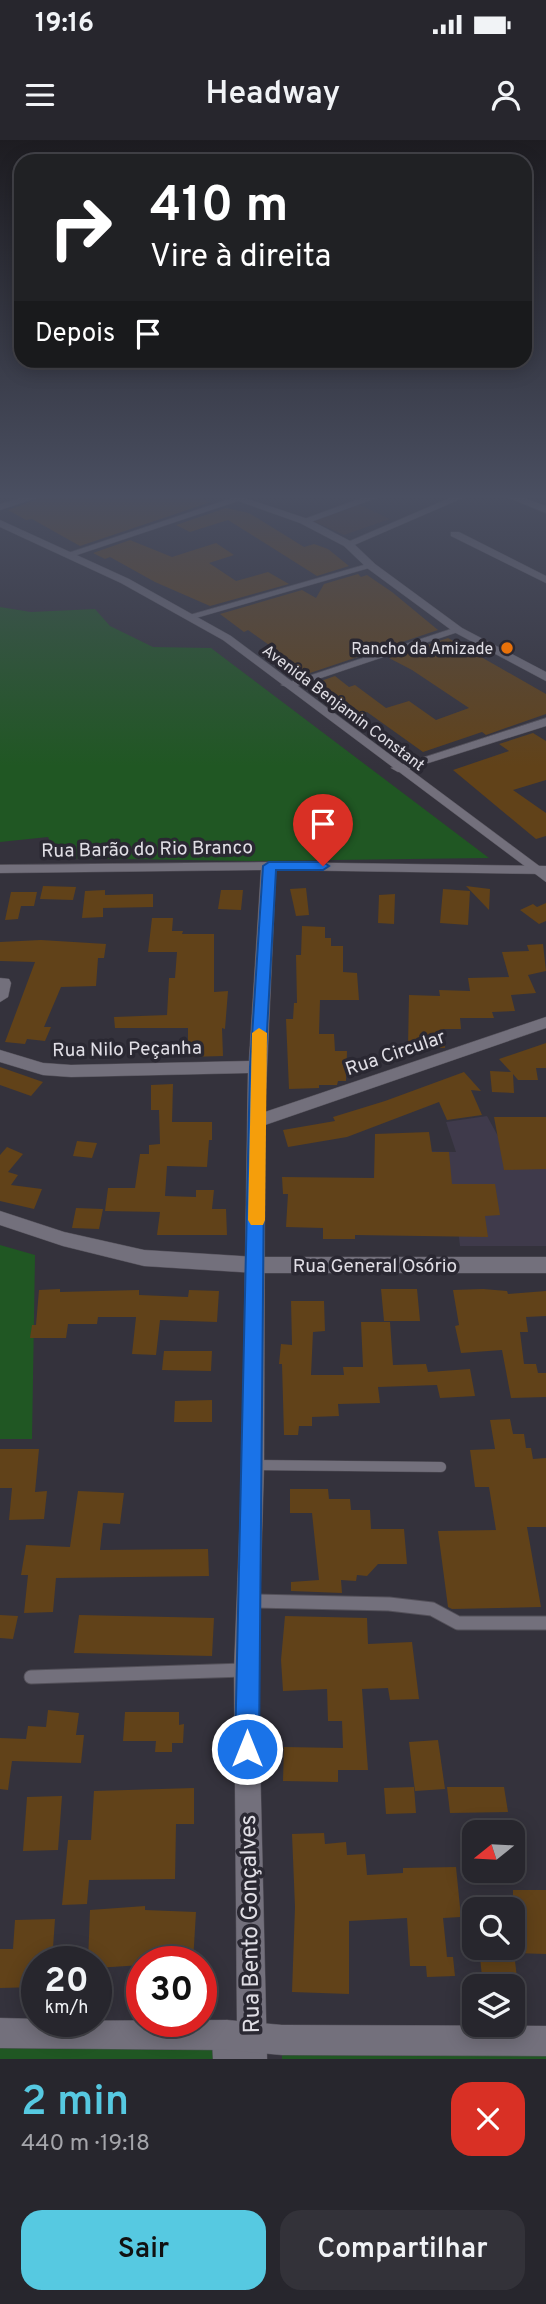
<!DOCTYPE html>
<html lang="pt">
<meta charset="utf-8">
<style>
:root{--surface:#27262d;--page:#333239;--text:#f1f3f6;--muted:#a4a5aa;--line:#434349;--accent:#56c9e1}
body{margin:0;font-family:Overpass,sans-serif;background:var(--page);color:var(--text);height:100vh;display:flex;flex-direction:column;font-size:26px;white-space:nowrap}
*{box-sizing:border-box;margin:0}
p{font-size:23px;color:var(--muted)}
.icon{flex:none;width:38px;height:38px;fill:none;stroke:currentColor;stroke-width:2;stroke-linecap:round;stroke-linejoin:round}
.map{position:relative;height:1919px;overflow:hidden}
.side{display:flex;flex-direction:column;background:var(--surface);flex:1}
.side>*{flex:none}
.top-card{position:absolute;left:14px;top:14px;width:518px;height:214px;border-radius:21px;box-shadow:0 4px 18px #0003,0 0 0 2px var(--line);background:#202124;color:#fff;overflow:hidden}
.needle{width:46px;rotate:252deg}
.buttons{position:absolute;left:462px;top:1680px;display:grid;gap:14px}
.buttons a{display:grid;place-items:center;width:63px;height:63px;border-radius:14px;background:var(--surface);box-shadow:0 4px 18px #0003,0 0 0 2px var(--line);font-size:35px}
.speed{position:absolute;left:21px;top:1806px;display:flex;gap:14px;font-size:35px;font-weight:700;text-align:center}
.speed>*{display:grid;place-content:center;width:91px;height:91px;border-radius:50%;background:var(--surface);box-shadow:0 4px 18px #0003,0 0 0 2px var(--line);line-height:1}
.speed small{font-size:18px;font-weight:400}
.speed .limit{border:10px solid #d22;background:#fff;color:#111}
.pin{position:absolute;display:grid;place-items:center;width:60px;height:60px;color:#fff;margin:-72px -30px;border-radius:50% 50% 50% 0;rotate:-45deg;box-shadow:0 0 7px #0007}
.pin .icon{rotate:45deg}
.me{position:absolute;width:77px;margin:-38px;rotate:0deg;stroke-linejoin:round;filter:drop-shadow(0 0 5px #0008)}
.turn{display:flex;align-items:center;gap:24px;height:147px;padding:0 21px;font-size:32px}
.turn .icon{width:91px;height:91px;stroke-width:2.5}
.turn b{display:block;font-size:49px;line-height:60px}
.then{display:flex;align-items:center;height:66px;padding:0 21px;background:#0003;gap:14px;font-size:26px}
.round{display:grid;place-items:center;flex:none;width:74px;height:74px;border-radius:21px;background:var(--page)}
.head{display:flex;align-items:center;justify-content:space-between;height:119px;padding:0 21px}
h1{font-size:42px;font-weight:600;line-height:52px;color:var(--accent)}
.action{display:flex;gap:14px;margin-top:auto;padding:14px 21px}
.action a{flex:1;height:80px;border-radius:21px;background:var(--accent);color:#111;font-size:28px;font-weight:600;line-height:80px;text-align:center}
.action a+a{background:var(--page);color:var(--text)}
.status{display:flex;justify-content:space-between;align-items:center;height:49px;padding:0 35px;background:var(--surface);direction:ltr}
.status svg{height:19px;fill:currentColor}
header{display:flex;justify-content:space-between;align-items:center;height:91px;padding:0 21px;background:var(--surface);font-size:32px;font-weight:600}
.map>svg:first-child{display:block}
.built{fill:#3f3a4b}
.education{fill:#49362f}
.green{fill:#205723}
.building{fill:#614219}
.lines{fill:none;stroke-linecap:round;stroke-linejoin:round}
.lane-far1-casing{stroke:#535059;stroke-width:11}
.lane-casing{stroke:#535059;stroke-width:15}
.street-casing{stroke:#535059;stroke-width:1}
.secondary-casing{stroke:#535059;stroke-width:1}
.lane-far1{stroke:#73707c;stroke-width:10}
.lane{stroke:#73707c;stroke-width:13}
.street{fill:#73707c;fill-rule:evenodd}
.secondary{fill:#73707c;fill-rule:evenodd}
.route{fill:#1a73e8;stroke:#114b97;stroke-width:2}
.slow{fill:#f59e0b}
.food-dot{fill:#e8710a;stroke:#2a2832;stroke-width:2.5}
.labels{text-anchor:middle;stroke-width:7;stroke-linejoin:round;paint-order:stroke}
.far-poi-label{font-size:16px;fill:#e0dee5;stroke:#2a2832;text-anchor:end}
.far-street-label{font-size:16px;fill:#e0dee5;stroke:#2a2832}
.street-label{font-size:19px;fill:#e0dee5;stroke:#2a2832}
.near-street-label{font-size:23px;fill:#e0dee5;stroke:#2a2832}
</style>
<div class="status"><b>19:16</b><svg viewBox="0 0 49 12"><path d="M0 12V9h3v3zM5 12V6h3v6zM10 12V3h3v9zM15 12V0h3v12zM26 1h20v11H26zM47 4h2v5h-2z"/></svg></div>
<header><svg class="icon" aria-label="menu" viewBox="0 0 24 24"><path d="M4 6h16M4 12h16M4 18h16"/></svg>Headway<svg class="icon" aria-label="person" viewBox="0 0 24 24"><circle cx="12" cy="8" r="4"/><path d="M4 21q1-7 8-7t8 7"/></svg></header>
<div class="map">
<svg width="546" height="1919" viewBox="0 0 546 1919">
<rect width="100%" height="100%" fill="#34323c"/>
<path class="built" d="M487,976L499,998L546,1003V1106H460L453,1047L406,1011L456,1012L446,982Z"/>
<path class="education" d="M360,365L390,379L344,395L313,381Z"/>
<g class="green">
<path d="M0,467L31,472L95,469L110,486L153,507L211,508L489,718L252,721L58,718L48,697L0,702Z"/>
<path d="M0,1105L35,1115L32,1299H0Z"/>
<path d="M0,1893L227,1895L228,1919H0Z"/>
<path d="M282,1900L546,1901V1919H282Z"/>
</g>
<g class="building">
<path d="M43,357H196L211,362L80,406L32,379L26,380L8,370Z"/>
<path d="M226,368L249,373L304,407L314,404L328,409L349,426L317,436L228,380L190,392L176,385Z"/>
<path d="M130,400L172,417L216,403L234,415L209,423L236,441L268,432L289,444L210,466L155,442L110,417L105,419L93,413Z"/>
<path d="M358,434L361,437L367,435L392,452L438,490L307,534L269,505L248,490L244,492L220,474L302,450L316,458L324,444Z"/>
<path d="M448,498L546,554V574L486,595L482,592L423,612L367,572L361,574L342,558L339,559L318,542L335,536L349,547L355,545L386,568L409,561L436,580L469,568L412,530L389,518Z"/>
<path d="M533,593L546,601V640L513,650L546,673V696L536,699L453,630L509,611L499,604Z"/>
<path d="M43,746L76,747L73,760L40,759Z"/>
<path d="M466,746L490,749L489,770Z"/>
<path d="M306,748L309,775L296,776L290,749Z"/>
<path d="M443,749L470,751L468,785L440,783Z"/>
<path d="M105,750V755L153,754V767L103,768V777L82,778L85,751Z"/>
<path d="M221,750H243L241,770L218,769Z"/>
<path d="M11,752H37L34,766H21L18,779L5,780Z"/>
<path d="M395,754L394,784L378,783L379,755Z"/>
<path d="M546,763V781L539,784L520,770L533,764L537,767Z"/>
<path d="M152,778H173L172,791H183L182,794H214V852L228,851L225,889L222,888L223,916L188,917V888H115L114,877L167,875L169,838H175L177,812H148Z"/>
<path d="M302,786L325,787V798H331V806H343V832L357,833L359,860H320L319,894H334L335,911H347L346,941H338L337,945H319V948L289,949L286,879H293L294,863H297L296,815H301Z"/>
<path d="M41,800L106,804L104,818H98L96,846L61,847L44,887H51L45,901L27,899L25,904L5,902L35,822L0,821V802Z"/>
<path d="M543,804L546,831L528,835L536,853L511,855L515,871L492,872L494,878H460L461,889H443L445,908L408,907L409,855L440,856L439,850L470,851L468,838L509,837L502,812L529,811L527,805Z"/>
<path d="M546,903V928H536L538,940H518L513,934L514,953L492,952L490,931L511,932L499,919Z"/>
<path d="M0,927L43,942L31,956L0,945Z"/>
<path d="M464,932L481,951L471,950L482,975L447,980L439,962L347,997L288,1007L283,990L335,981L333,977L385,961Z"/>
<path d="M173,944L172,982H212V1000H209L207,1027L167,1026L165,1056L196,1057V1050H214L212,1069H226L227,1095H157L160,1072L105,1071L108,1048H135L140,1014H149V1005L160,1004L159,970H151V945Z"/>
<path d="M494,977H546V1029L504,1030Z"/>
<path d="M429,992L432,1012H449L452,1044H495L500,1075L485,1076L488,1097L355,1095V1099H323V1088L286,1087L288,1054H283L282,1037L374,1038L375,994Z"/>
<path d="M77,1001L97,1003L92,1018L73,1016Z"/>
<path d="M7,1007L23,1014L8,1032L18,1035L11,1045L42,1049L34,1069L0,1061V1015Z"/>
<path d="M76,1068L103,1069L99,1089L72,1088Z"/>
<path d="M60,1149V1152L139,1150V1155L188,1157L189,1150L219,1151L217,1182L160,1180L156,1215L132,1214L136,1177H98L97,1184H68L66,1198H30L32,1185H36L39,1150Z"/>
<path d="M381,1149H417L420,1181H384Z"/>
<path d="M483,1149L507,1151L508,1154L546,1151V1176L526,1177L528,1192H520L524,1224H536L538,1233H546V1257L511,1258L502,1210L461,1213L455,1186L459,1185L453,1150Z"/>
<path d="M291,1161H324L325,1191L313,1192L311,1235H344L343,1227H363L361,1182H390L393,1225L426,1224L428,1232L470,1229L475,1256L440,1258L437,1245L378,1247L380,1263L338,1264L339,1276L312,1277V1286H299L298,1295H284L282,1224H279L281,1204L292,1205Z"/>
<path d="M164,1211H212L211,1231L162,1230Z"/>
<path d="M212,1260V1282H174L175,1261Z"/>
<path d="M510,1279L513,1294H524L526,1308H531L533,1319L546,1318V1387H527L541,1467L452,1469L448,1467L438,1391L496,1390L489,1347H475L470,1310L495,1309L490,1280Z"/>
<path d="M0,1309H39L35,1352L47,1351L44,1379L9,1380L12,1348H0Z"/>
<path d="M290,1349H328L329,1359H350L351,1370H370L371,1389H404L407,1424H378L367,1436L357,1435L356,1441L341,1440L342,1453L291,1451V1442L319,1440L312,1373H290Z"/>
<path d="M78,1351L124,1353L120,1384L103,1383L100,1410L208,1409L209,1436L56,1438L53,1472L24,1473L28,1435H21L26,1405L70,1407Z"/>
<path d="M0,1475L18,1476L13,1499L0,1498Z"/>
<path d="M79,1475L214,1478L212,1516L74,1513Z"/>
<path d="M285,1476L367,1478L368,1504L412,1502L419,1559L390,1560L388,1548L362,1549L368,1630H338V1642L283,1641L284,1607L343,1608L342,1581H328L327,1549L283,1551L281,1520Z"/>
<path d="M48,1570L79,1573L76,1595H84L81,1623L12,1621L8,1650L0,1649V1598L26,1599L28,1586L46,1587Z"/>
<path d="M125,1572H179V1585L184,1584L183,1603H172V1612H155L156,1601H123Z"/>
<path d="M438,1600L445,1649L415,1651L409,1602Z"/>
<path d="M414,1647L416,1673L386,1674L384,1648Z"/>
<path d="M447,1647H504L508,1672L450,1673Z"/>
<path d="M194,1648V1684H176L175,1739L89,1740L87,1764L62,1765L68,1700H91L94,1651Z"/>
<path d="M62,1656L58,1710L23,1711L27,1657Z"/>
<path d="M324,1693L325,1704L346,1702L347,1715L365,1714L367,1735L403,1733V1728L456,1727L461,1777L443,1778L447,1817H453L455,1836L427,1837L426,1826H410L407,1778L349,1781V1854L292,1852L295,1767L292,1694Z"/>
<path d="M513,1750H546V1814L514,1813L518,1846H483L479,1808H513Z"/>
<path d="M145,1766V1770L196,1772L193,1822H142V1825L96,1828V1822H88L90,1770Z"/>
<path d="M55,1779L52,1822H37V1847L0,1848V1809H13L15,1780Z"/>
</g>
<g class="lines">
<defs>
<path id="lane-far1" d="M254,1325L441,1327"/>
<g id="lane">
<path d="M250,1461L389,1464L432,1469L458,1483H546"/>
<path d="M31,1537L244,1530"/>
</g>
<g id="street">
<path d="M24,357H40L0,370V364Z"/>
<path d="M235,357L244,359L71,417L62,415Z"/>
<path d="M364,357H379L308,383L299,381Z"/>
<path d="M452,357H465L352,406L343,404Z"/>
<path d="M507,357H521L546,366V373Z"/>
<path d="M451,392H459L546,436V443L451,396Z"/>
<path d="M367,424L376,426L196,478L186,476Z"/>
<path d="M454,488L464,490L291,548L281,545Z"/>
<path d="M546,578V586L403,631L398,632L391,628Z"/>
<path d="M269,722L546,726V734L276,730L265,972L546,877V888L265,985L264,1325L258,1530L267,1919H213L212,1895L217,1885L227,1880L237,1885L234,1530L242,1325L248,933L71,937L43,935L0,922V910L43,923L71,925L249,921L261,730L0,733V725Z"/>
<path d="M0,838L9,839L11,843L8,857L0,862Z"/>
</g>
<g id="secondary">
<path d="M227,357H242L308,379L352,402L375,424L462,488L546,532V541L454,492L367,428L344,406L300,383Z"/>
<path d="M0,380L129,439L231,496L546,731V742L223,500L121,443L0,387Z"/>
<path d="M0,1071L64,1092L144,1110L256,1117H546V1133H256L144,1126L63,1106L0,1085Z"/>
<path d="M0,1878L37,1879V1881L227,1880L282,1885L546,1886V1916L282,1915L227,1910L0,1908Z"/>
</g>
</defs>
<use href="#lane-far1" class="lane-far1-casing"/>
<use href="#lane" class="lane-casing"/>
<use href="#street" class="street-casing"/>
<use href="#secondary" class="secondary-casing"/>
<use href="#lane-far1" class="lane-far1"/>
<use href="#lane" class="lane"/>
<use href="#street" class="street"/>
<use href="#secondary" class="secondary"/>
</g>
<linearGradient id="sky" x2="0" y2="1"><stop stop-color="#1d1c21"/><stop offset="0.57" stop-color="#4a4f61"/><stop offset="1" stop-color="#4a4f61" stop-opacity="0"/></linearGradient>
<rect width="546" height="626" fill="url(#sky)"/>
<path class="route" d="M269,722H323L329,726L323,730H276L265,927L259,1609L255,1617L247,1621L239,1617L235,1609L250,927L263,726Z"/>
<path class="slow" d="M259,888L267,893L265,1080L263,1085H251L248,1080L252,893Z"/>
<circle class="food-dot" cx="507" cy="508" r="7"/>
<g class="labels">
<g class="far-poi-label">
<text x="493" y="514">Rancho da Amizade</text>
</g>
<g class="far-street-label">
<text transform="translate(344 567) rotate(37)" y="6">Avenida Benjamin Constant</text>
</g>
<g class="street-label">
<text transform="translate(147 708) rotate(-1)" y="7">Rua Barão do Rio Branco</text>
<text transform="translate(127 908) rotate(-1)" y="7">Rua Nilo Peçanha</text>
<text transform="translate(395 912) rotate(-19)" y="7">Rua Circular</text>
<text x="375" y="1132">Rua General Osório</text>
</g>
<g class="near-street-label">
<text transform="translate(249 1784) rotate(-91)" y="8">Rua Bento Gonçalves</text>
</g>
</g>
</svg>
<div class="buttons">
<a><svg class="needle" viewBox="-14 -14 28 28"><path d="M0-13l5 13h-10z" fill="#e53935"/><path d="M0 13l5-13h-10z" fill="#a4a5aa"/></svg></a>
<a><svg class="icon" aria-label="search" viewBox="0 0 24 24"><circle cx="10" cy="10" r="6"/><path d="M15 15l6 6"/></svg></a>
<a><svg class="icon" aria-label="layers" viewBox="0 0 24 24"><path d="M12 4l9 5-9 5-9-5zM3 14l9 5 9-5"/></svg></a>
</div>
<div class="speed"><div>20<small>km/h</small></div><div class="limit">30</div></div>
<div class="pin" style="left:323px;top:726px;background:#d93025"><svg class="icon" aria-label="arrive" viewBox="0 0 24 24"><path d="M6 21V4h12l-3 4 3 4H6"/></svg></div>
<svg class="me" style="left:247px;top:1609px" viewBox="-20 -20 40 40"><circle r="17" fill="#1a73e8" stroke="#fff" stroke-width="3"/><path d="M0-11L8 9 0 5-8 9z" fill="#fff"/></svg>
<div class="top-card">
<div class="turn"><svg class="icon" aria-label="right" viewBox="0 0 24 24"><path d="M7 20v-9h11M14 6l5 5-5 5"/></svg><div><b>410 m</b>Vire à direita</div></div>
<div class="then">Depois<svg class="icon" aria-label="arrive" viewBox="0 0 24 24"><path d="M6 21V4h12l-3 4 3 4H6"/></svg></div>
</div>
</div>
<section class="side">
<div class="head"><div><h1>2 min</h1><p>440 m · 19:18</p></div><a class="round" style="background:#d93025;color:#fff"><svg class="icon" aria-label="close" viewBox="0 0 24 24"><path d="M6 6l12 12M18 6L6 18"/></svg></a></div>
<div class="action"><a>Sair</a><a>Compartilhar</a></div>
</section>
